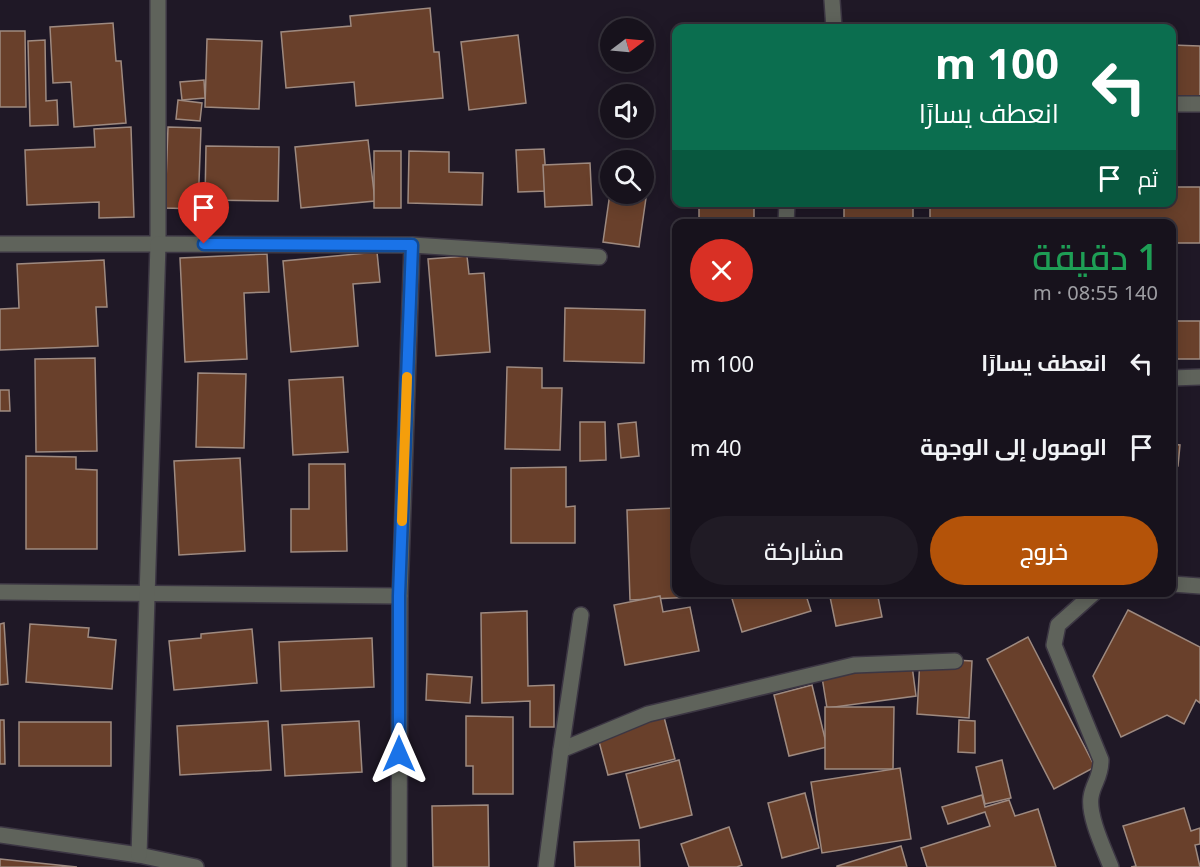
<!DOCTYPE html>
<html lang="ar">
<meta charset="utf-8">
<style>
:root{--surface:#17121c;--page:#201b25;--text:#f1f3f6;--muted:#9e9ea3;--line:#36323b;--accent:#b45309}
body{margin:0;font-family:"Noto Sans",Cairo,sans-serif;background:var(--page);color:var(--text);direction:rtl;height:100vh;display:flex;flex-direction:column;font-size:22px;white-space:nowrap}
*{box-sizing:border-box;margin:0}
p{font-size:20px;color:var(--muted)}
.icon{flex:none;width:33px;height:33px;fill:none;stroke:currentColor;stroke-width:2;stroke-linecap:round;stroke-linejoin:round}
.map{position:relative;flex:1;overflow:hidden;direction:ltr}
.panel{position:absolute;left:672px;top:219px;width:504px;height:378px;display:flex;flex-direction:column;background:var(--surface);border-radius:12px;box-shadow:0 3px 15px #0003,0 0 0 2px var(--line);direction:rtl}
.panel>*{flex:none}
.banner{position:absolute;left:672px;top:24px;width:504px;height:183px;border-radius:12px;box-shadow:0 3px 15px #0003,0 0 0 2px var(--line);direction:rtl;background:#0b6e4f;color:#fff;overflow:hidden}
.needle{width:39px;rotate:74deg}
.tools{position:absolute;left:600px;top:18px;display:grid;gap:12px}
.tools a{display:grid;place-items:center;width:54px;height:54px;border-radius:50%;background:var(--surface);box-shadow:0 3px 15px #0003,0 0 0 2px var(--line);font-size:30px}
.pin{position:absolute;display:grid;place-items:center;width:51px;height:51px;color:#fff;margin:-62px -26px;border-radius:50% 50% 50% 0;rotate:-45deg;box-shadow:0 0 6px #0007}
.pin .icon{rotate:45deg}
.me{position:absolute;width:66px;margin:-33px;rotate:0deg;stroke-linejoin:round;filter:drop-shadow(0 0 4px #0008)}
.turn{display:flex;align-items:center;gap:21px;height:126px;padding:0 18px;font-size:27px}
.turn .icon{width:78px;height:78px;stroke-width:2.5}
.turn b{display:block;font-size:42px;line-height:51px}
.then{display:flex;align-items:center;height:57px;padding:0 18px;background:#0003;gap:12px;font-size:22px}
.round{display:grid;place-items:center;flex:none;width:63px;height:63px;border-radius:32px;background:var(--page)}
.overview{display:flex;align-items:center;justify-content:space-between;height:102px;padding:0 18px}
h1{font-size:36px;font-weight:600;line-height:45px;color:#1e9e55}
.button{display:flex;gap:12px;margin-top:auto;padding:12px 18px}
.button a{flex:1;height:69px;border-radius:36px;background:var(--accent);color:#fff;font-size:24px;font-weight:600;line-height:69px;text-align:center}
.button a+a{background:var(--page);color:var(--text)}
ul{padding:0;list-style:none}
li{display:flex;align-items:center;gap:18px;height:84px;padding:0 18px}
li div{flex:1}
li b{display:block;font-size:22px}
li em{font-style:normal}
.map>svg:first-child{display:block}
.building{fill:#69402b;stroke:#9e8a80;stroke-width:1.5}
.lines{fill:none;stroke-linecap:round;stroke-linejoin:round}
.service-casing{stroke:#3c3643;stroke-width:18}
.minor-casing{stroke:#3c3643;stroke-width:18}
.service{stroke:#5f635b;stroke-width:15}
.minor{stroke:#5f635b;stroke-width:15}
.route-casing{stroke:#114b97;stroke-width:15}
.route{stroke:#1a73e8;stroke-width:10}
.slow{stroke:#f59e0b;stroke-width:10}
</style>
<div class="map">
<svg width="1200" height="867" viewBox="0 0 1200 867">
<rect width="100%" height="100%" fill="#1f1826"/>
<g class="building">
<path d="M430,8L434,52H439L443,98L356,106L354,82L286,88L281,32L351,26L350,16Z"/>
<path d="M113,23L116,61H121L126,123L74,127L71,82L53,83L50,27Z"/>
<path d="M0,31H25L26,107H0Z"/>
<path d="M518,35L526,103L469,110L461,42Z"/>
<path d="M207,39L262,41L259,109L205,107Z"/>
<path d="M45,40L46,101L57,100L58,125L30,126L28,41Z"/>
<path d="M1172,45L1200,46V96H1172Z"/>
<path d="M204,80L205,98L182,100L180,82Z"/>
<path d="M178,100L202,103L200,121L176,119Z"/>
<path d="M131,127L134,217L99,218V202L27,205L25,150L95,147L94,129Z"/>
<path d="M168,127L201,128L198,209L165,208Z"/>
<path d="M368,140L375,201L301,208L295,147Z"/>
<path d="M206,146L279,147L278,201L205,200Z"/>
<path d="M544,149L547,191L518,192L516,150Z"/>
<rect x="374" y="151" width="27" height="57"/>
<path d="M409,151L449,152V172L483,173L482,205L408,203Z"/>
<path d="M590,163L592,205L545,207L543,165Z"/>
<path d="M1172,187H1200V243H1172V224H930V202H1172Z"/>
<path d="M610,193L646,198L639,247L603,242Z"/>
<rect x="699" y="202" width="55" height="22"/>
<rect x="844" y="202" width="69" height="22"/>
<path d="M377,252L380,282L353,284L358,346L291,352L283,261Z"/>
<path d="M267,254L269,292L244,293L247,359L185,362L180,258Z"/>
<path d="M467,256L469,274L484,273L490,352L436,356L428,259Z"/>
<path d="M104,260L107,307H96L98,346L0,350V309L19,308L17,264Z"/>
<path d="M565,308L645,310L644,363L564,361Z"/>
<rect x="1172" y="321" width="28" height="38"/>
<path d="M95,358L97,451L36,452L35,359Z"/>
<path d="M507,367L542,368V388H562L560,450L505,449Z"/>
<path d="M198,373L246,374L244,448L196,447Z"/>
<path d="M343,377L348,452L293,455L289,380Z"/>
<path d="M0,390H9L10,411H0Z"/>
<path d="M580,422H605L606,460L580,461Z"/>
<path d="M636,422L639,456L621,458L618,424Z"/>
<path d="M1172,444L1180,445L1178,466H1172Z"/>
<path d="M26,456L76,457V469L97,470V549H26Z"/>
<path d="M240,458L245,551L179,555L174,461Z"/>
<path d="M309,464H345L347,551L291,552V509H309Z"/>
<path d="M566,467V507L575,506V543H511V468Z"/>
<path d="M676,508V592H694V597L630,600L627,510Z"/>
<path d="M730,592H805L811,611L742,632Z"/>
<path d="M829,592H877L882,617L836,626Z"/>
<path d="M660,596L663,612L690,607L699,651L625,665L614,605Z"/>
<path d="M1128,610L1200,647V703L1196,700L1184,724L1167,715L1121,737L1093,676Z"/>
<path d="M527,611L528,686L554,685V727H530V701L482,703L481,613Z"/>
<path d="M4,623L8,684L0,685V624Z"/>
<path d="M30,624L89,628L88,637L116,640L112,689L26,682Z"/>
<path d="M252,629L257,683L174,690L169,641L201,638V634Z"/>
<path d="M1028,637L1095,767L1054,789L987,659Z"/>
<path d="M372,638L374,687L281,691L279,642Z"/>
<path d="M911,658L916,696L827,708L821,671Z"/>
<path d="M920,658L972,661L969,718L917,714Z"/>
<path d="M427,674L472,677L470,703L426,700Z"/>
<path d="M812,685L827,747L789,756L774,695Z"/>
<path d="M825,707H894L893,769H825Z"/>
<path d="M466,716L513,717V794H473V766H466Z"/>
<path d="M664,717L675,759L608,775L597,734Z"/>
<path d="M0,720H4L5,764H0Z"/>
<path d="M959,720L975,721V753L958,752Z"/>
<path d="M268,721L271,770L180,775L177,726Z"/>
<path d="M359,721L362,772L285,776L282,725Z"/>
<rect x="19" y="722" width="92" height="44"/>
<path d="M679,760L692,815L640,828L626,774Z"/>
<path d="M1002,760L1011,798L985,804L976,767Z"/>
<path d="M900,768L911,839L822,853L811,782Z"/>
<path d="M805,793L819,848L782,858L768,803Z"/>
<path d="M982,795L985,807L1009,800L1015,816L1038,809L1056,867H927L921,848L990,826L985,812L948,824L942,807Z"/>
<path d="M488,805L489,867H433L432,806Z"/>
<path d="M1184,808L1191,831L1200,828V844L1195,845L1200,867H1131L1136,866L1123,826Z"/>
<path d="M729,827L742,865L737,867H689L681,844Z"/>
<path d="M639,840L640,867H575L574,842Z"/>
<path d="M901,846L907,867H837V866Z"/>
<path d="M0,859L77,867H0Z"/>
</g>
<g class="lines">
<defs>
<g id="service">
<path d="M1172,584L1200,586"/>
<path d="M1095,592L1058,625L1054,645L1101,760C1101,778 1093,783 1091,797C1088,816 1104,849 1111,867"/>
</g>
<g id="minor">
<path d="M832,0L834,28"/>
<path d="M1172,104H1200"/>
<path d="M786,224L787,202"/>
<path d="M0,244H158V0"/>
<path d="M1172,378L1200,377"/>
<path d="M0,592L400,596"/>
<path d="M561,750L648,714L854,665L955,661"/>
<path d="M0,835L139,855L196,867"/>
<path d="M139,855L158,244L412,245"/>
<path d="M399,867L400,596L412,245L599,257"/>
<path d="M546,867L561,750L581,615"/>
</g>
</defs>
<use href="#service" class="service-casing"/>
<use href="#minor" class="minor-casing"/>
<use href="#service" class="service"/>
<use href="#minor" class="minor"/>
</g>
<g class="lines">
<defs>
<path id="route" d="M204,244L412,245L399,596V754"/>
</defs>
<use href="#route" class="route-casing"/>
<use href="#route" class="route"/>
<path class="slow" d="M402,521L407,377"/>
</g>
</svg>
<div class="tools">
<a><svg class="needle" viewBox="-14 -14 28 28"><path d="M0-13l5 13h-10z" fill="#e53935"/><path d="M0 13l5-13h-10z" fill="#9e9ea3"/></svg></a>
<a><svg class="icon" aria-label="sound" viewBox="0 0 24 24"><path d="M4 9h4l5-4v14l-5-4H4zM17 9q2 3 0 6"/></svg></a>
<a><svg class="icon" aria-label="search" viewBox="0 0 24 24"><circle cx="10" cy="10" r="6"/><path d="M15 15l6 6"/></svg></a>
</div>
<div class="pin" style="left:204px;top:244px;background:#d93025"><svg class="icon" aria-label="arrive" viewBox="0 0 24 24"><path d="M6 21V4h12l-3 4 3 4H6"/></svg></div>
<svg class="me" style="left:399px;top:754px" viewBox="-20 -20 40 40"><path d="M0-17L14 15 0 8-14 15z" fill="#1a73e8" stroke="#fff" stroke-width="4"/></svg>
<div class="banner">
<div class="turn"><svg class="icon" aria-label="left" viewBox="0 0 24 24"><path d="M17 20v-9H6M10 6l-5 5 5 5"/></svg><div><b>100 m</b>انعطف يسارًا</div></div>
<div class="then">ثم<svg class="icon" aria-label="arrive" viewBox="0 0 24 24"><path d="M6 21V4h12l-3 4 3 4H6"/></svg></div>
</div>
<section class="panel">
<div class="overview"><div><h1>1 دقيقة</h1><p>140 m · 08:55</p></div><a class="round" style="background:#d93025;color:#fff"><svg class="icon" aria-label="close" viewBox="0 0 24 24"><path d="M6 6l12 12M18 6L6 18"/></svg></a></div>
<ul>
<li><svg class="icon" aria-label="left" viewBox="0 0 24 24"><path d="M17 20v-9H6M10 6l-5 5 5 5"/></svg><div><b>انعطف يسارًا</b></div><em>100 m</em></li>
<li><svg class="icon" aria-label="arrive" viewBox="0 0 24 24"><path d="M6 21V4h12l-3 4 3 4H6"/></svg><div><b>الوصول إلى الوجهة</b></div><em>40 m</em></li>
</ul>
<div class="button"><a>خروج</a><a>مشاركة</a></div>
</section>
</div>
